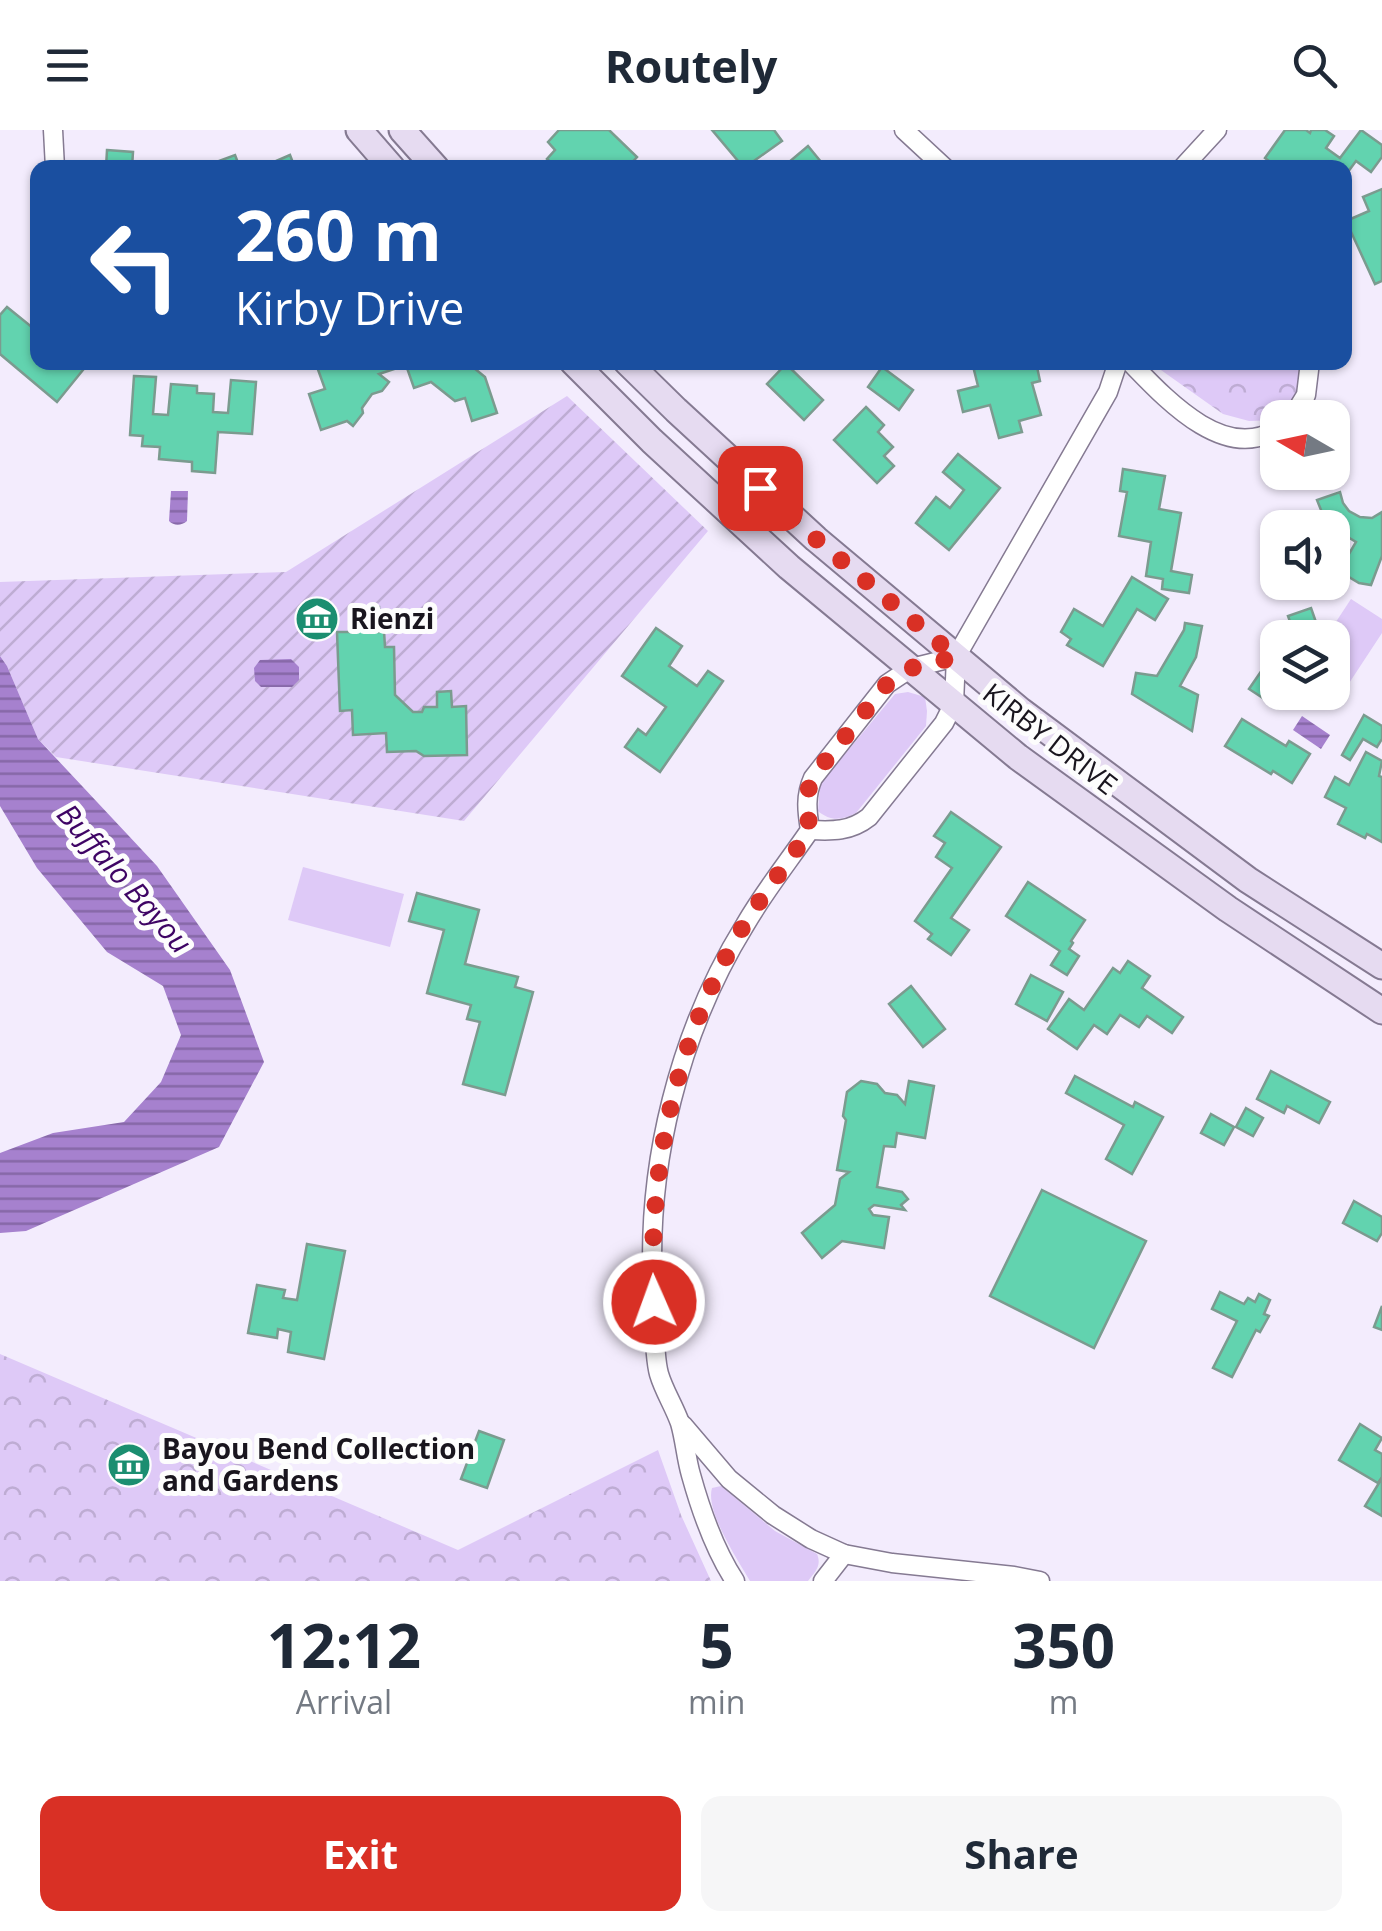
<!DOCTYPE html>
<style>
:root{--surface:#fff;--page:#f6f6f7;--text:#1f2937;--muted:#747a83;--accent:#d93025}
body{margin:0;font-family:"Open Sans",sans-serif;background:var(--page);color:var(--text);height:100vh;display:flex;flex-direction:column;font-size:38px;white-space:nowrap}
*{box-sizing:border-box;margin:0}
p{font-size:32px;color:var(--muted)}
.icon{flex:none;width:55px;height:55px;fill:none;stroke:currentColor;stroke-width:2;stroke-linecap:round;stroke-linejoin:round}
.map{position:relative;height:1451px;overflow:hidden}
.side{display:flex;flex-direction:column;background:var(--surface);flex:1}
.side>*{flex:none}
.banner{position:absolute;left:30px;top:30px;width:1322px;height:210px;border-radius:20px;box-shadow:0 2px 8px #0004;background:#1a4fa0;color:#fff;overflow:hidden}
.needle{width:65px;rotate:279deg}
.controls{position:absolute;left:1260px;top:270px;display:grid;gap:20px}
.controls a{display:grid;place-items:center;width:90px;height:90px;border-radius:20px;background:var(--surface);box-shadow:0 2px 8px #0004;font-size:50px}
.pin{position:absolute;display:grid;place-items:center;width:85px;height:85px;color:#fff;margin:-42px;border-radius:20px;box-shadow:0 5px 15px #0006}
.me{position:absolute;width:110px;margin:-55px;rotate:358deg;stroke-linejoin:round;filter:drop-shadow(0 0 8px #0008)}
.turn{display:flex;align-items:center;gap:35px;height:210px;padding:0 40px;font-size:45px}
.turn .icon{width:130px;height:130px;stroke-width:2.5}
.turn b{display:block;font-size:70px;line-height:85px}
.eta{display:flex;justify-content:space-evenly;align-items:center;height:170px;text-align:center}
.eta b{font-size:60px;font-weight:700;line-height:70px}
.button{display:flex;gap:20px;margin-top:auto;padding:20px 40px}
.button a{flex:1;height:115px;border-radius:20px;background:var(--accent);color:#fff;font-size:40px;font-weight:700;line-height:115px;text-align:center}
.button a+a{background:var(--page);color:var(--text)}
header{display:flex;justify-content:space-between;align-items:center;height:130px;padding:0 40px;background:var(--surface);font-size:45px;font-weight:700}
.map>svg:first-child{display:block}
.grass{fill:#dec9f7}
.forest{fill:url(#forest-crowns)}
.garden{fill:url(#garden-furrows)}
.water{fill:url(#water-rules)}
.building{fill:#62d3af;stroke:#7b9b8f;stroke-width:2.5}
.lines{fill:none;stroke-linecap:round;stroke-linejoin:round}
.minor-casing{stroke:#857a92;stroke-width:21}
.secondary-casing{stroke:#857a92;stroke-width:29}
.minor{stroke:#fff;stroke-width:18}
.secondary{stroke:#e6dbf1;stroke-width:25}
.route{stroke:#d93025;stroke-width:18;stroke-dasharray:0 32.4}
.labels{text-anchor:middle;stroke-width:10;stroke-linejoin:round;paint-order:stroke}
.poi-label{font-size:28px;font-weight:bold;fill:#19151e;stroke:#fdfdfd;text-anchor:start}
.street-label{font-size:28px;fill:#19151e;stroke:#fdfdfd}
.water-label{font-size:30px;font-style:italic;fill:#3e0464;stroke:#fdfdfd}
</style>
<header><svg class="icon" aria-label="menu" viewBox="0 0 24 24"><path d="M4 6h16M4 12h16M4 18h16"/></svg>Routely<svg class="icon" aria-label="search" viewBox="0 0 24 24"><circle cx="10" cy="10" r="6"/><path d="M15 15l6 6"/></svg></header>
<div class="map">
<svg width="1382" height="1451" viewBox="0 0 1382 1451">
<defs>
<pattern id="forest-crowns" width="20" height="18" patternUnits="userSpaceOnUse" patternTransform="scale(2.5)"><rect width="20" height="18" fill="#dec9f7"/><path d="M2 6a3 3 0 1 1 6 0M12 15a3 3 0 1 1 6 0" fill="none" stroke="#beacd3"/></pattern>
<pattern id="garden-furrows" width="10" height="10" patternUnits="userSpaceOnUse" patternTransform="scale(2.5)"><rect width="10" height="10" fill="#dec9f7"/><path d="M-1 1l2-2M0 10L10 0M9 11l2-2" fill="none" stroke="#beacd3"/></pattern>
<pattern id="water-rules" width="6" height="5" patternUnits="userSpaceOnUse" patternTransform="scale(2.5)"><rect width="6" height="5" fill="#a681ce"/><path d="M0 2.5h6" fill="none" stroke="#8668a7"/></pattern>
</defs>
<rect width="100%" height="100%" fill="#f3ecfd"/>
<g class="grass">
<path d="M1351,469L1382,489V503L1336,573L1321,563L1332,562V508L1326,507Z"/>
<path d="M908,562L925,567L927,581L926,596L856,683C842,690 831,692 818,681L820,654L895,564Z"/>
<path d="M303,737L404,764L390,817L288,790Z"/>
<path d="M721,1356L775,1401L817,1424C822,1436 815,1442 808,1451H750C738,1430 705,1381 712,1358Z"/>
</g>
<g class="forest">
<path d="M1151,233L1303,232V233L1295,272L1277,290L1249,291L1223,284Z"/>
<path d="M0,1224L458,1420L658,1320L681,1385L711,1451H0Z"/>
</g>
<path class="garden" d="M567,266L708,401L464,691L56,627L38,609L7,536L0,526V452L286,442Z"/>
<g class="water">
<path d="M171,361H188L187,391C181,396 174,396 169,391Z"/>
<path d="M0,526L7,536L38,609L157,736L230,840L264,932L219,1017L26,1101L0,1103V1023L53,1003L124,992L161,952L181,905L163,856L107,822L37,738L0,676Z"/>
<path d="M291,529L299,537V550L292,557H261L255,551L254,538L260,530Z"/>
<path d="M1302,586L1330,605L1321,619L1293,600Z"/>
</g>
<g class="building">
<path d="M559,0H609L637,27L627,38H557L547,29L555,20L548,12Z"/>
<path d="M712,0H774L782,11L744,38Z"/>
<path d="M1285,0H1306L1310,3L1311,0H1325L1334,6L1326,18L1340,28L1361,0L1382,15V27L1371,42L1356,31L1345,46V38H1278L1265,28Z"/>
<path d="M808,16L826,38H782Z"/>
<path d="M107,20L133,22L132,38H106Z"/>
<path d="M235,25L240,38H209L208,35Z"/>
<path d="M290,25L295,38H260Z"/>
<path d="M1382,59V151L1375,154L1346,91L1369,81L1363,67Z"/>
<path d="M7,177L38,202V232H74L83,240L57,272L0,224V185Z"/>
<path d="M318,232H455L461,237L469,234L485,247L497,283L472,291L465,268L455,271L431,252L414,258L406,235L379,244L389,252L382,261L372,264L362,278L363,283L353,296L347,291L321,300L309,264L325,259L316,234Z"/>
<path d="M972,232H1036L1040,251L1032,253L1041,285L1019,291L1022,302L999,308L990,275L963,282L958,261L978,256Z"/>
<path d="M786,234L823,270L804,290L767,254Z"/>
<path d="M882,237L913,260L899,280L868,257Z"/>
<path d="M134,246L156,247L153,284L168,285L171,254L197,256V263L214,264L213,282L228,283L231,250L256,252L252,304L218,302L215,343L192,341V332L159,329L160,317L142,316L143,306L130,305Z"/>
<path d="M866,277L884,295L878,302L893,317L884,326L894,336L877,353L834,310Z"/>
<path d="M958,324L1000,358L949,420L916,393L936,367L950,378L964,360L943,342Z"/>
<path d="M1123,339L1165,346L1159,379L1181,383L1171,441L1192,445L1189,463L1162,459L1163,449L1146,446L1151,412L1119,406L1127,362L1120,361Z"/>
<path d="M1340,362L1343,373L1349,381L1360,387L1372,388L1382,382V426L1371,455L1359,453L1339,441L1356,412L1341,403L1342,400L1338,397L1342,393L1339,385L1325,390L1317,370Z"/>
<path d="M1132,447L1168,469L1155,490L1137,479L1103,536L1067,515L1071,509L1061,502L1074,479L1103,496Z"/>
<path d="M354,477H379V502L384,501L385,517H394L395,565L413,582H422L424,577H437V562L451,561L452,577L466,576L467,625L424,626L416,621L387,622L386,603L353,605L352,580L340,581L337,502H354Z"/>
<path d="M1311,478L1317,495L1294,503L1288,486Z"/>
<path d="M1185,493L1202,496L1196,527L1180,556L1198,565L1192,601L1132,564L1136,543L1157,546L1184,500Z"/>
<path d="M656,498L682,516L669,536L697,556L708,541L723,551L660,642L625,617L638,599L646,605L666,577L622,546Z"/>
<path d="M1262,540L1278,551V562H1289L1278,578L1249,559Z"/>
<path d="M1364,585L1382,596V609L1377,617L1363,609L1350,630L1342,625Z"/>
<path d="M1242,589L1286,616L1289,611L1310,624L1292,653L1273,641L1271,644L1225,616Z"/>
<path d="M1366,622L1382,631L1379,646L1382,647V712L1367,704L1365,708L1338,694L1346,678L1325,667L1335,647L1349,655Z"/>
<path d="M951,682L1001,717L951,788L969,800L951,825L928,809L932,804L915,791L952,738L936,727L945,713L934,706Z"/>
<path d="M1028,752L1085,790L1071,811L1073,813L1069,819L1079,826L1067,845L1051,835L1060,821L1006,786Z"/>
<path d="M417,763L479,780L465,834L518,847L515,857L533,862L505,965L463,954L480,892L467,889L471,875L427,863L444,800L409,791Z"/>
<path d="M1128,831L1150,846L1142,858L1183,887L1172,903L1147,886L1139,897L1120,885L1107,904L1094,895L1077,919L1048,899L1069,869L1084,880L1113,838L1120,843Z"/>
<path d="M1031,845L1063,862L1047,891L1016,874Z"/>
<path d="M911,856L945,899L923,917L889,874Z"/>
<path d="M1271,941L1330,972L1319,993L1287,976L1284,983L1257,969Z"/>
<path d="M1075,946L1133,977L1135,972L1163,987L1132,1044L1106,1029L1124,995L1066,963Z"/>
<path d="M861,951L877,954L885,963L897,965L905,974L909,951L934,956L925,1008L897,1003L895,1017L884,1016L877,1057L902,1062L908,1069L901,1075L905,1080L874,1075L869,1079L873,1085L889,1087L884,1118L842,1111L822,1128L802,1103L835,1075L840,1049L849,1042L837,1040L846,990L843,986L847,962Z"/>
<path d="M1246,978L1263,988L1253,1006L1236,997Z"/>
<path d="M1211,984L1234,997L1224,1015L1201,1003Z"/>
<path d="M1042,1060L1146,1111L1094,1218L990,1166Z"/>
<path d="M1354,1071L1382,1087V1103L1377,1111L1343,1093Z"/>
<path d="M307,1114L345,1121L324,1229L288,1222L291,1202L278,1199L277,1208L248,1203L257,1155L285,1160L283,1168L297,1170Z"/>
<path d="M1220,1162L1244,1174L1248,1168L1255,1172L1259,1164L1270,1170L1264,1184L1269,1186L1260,1202L1256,1200L1232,1247L1213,1238L1237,1191L1212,1179Z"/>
<path d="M1382,1176V1200L1374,1197Z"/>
<path d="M1360,1294L1382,1308L1375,1320L1382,1324V1347L1378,1353L1339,1330Z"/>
<path d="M479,1301L504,1310L487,1358L461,1349Z"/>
<path d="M1382,1348V1386L1365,1376Z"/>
</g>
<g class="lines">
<defs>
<g id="minor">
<path d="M53,0L55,38"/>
<path d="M904,0L945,38"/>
<path d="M1182,38L1217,0"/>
<path d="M1130,232C1164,267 1225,335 1278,298"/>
<path d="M1292,288L1306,265L1310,232"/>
<path d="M810,700C832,701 850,702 869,687L944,593L954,573L956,527L1108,262L1118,232"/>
<path d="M683,1295L729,1349L773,1385L811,1409L844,1424L892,1433L1014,1446L1040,1451"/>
<path d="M735,1451C714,1419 701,1381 691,1345C686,1328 685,1310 680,1293C674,1276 664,1261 659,1244C653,1222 655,1184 653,1160C646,1034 679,902 745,795C764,762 788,732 810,700C807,681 805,666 813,648L887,554L911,538L956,527"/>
<path d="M823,1451L844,1424"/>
</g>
<g id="secondary">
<path d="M359,0L392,38"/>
<path d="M402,0L436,38"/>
<path d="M573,232L652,311L789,437L1018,627L1228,779L1382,881"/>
<path d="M627,232L676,280L816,409L1021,581L1248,750L1382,836"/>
</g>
</defs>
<use href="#minor" class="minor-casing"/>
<use href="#secondary" class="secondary-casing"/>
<use href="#minor" class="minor"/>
<use href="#secondary" class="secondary"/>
</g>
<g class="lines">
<path class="route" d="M654,1172C647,1041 676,908 744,795C764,763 788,732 810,700C807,681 805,666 812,648L887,554L911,538L956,527L816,409L760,358"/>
</g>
<defs>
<symbol id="museum-disc" viewBox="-11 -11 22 22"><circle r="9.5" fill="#1b8e70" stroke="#fdfdfd"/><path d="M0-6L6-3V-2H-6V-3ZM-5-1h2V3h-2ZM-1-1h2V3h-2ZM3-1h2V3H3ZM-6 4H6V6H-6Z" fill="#fff"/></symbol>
</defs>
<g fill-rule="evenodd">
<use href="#museum-disc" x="292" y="464" width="50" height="50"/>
<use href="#museum-disc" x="104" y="1310" width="50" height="50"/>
</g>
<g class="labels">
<g class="poi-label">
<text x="350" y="499">Rienzi</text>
<text x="162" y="1329">Bayou Bend Collection<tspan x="162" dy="32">and Gardens</tspan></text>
</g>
<g class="street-label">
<text transform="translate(1050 609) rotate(38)" y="10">KIRBY DRIVE</text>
</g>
<g class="water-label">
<text transform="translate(124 749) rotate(49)" y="10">Buffalo Bayou</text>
</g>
</g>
</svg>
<div class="controls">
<a><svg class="needle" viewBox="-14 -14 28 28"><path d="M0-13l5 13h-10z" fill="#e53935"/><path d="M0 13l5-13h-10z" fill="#747a83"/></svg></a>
<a><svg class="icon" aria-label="sound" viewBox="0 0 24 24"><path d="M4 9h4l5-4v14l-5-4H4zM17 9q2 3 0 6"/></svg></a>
<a><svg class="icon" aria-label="layers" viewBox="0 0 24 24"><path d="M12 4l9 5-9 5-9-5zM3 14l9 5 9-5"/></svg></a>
</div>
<div class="pin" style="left:760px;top:358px;background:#d93025"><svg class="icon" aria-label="arrive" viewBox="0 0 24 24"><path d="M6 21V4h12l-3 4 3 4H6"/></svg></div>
<svg class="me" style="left:654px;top:1172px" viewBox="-20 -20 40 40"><circle r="17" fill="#d93025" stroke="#fff" stroke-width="3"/><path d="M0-11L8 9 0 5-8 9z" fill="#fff"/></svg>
<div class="banner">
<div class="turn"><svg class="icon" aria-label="left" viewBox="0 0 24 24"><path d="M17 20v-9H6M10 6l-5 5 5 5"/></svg><div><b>260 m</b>Kirby Drive</div></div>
</div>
</div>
<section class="side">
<div class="eta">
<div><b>12:12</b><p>Arrival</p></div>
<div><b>5</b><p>min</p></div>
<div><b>350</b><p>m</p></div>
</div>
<div class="button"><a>Exit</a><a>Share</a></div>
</section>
